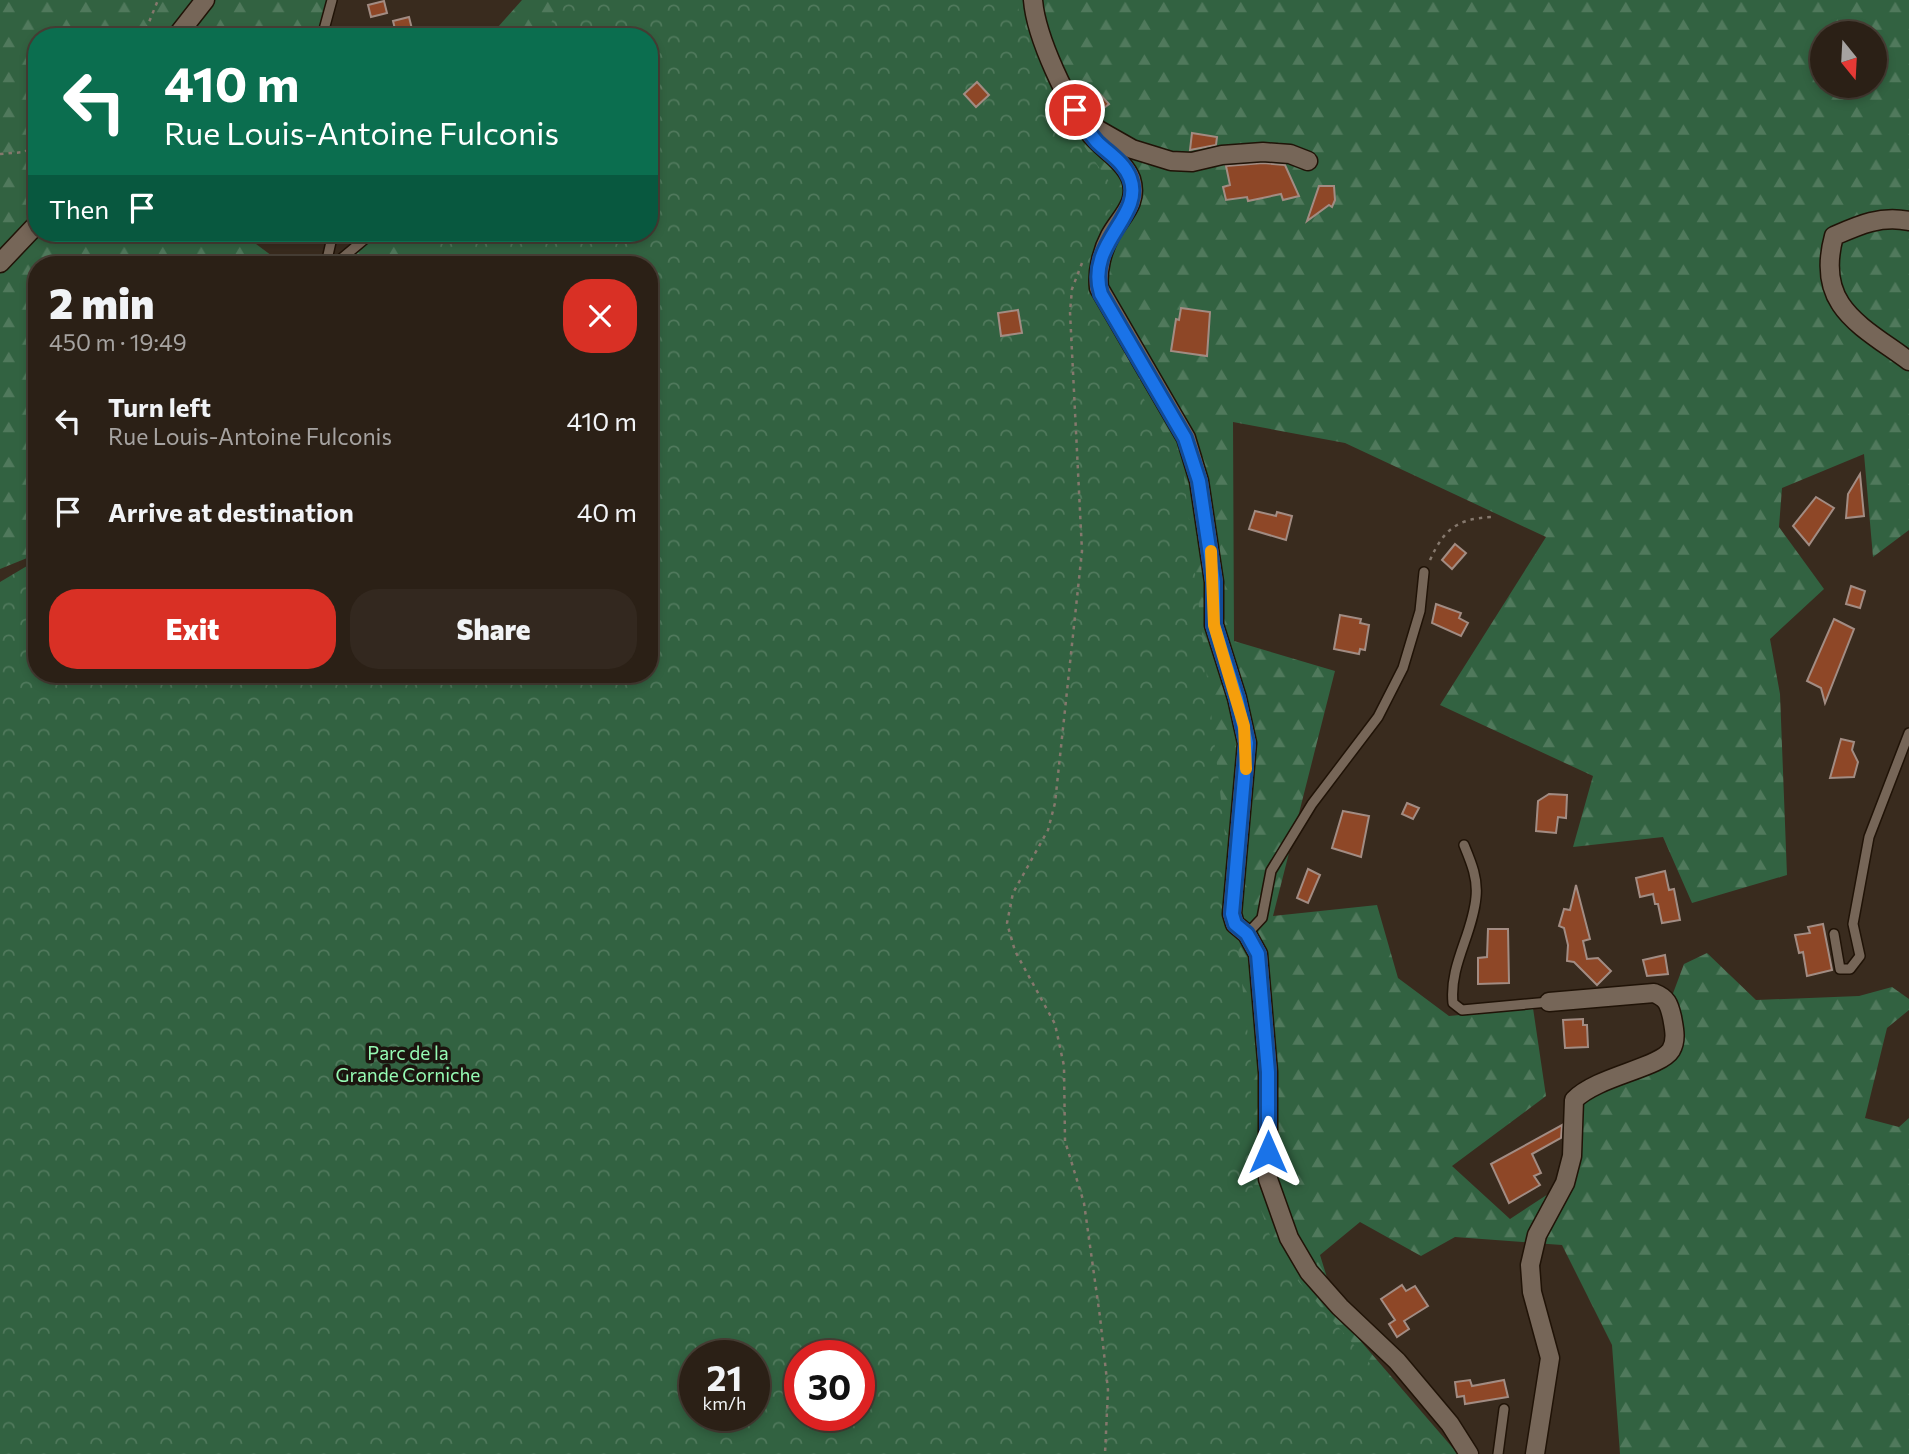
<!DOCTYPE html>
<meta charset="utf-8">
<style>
:root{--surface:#2b2016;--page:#33281f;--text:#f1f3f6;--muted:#a6a3a1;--line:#473e35;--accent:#d93025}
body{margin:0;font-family:Commissioner,sans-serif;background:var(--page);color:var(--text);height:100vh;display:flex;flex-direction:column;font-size:26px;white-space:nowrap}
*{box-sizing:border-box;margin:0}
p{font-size:23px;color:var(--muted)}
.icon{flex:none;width:38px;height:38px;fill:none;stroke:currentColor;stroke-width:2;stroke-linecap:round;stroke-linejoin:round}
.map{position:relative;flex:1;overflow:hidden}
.side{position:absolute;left:28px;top:256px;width:630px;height:427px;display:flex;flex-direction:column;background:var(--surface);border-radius:28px;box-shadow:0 4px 10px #0003,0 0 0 2px var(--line)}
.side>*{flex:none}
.guide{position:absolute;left:28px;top:28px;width:630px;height:214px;border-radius:28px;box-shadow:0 4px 10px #0003,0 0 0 2px var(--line);background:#0b6e4f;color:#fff;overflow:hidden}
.needle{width:46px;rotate:162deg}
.fabs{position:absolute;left:1810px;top:21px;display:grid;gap:14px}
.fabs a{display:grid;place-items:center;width:77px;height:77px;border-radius:50%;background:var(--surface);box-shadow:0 4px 10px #0003,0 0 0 2px var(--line);font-size:35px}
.speed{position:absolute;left:679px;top:1340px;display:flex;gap:14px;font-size:35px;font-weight:700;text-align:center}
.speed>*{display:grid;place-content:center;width:91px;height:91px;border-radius:50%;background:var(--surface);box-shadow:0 4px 10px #0003,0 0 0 2px var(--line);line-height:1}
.speed small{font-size:18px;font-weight:400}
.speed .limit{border:10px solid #d22;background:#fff;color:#111}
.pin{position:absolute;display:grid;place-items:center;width:60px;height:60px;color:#fff;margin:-30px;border:4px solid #fff;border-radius:50%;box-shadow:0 2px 7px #0007}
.me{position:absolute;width:77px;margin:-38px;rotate:0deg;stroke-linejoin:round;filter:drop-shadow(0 0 5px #0008)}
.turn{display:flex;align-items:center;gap:24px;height:147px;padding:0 21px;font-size:32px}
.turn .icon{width:91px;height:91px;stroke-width:2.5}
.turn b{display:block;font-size:49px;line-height:60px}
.then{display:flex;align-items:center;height:66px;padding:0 21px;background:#0003;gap:14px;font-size:26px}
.round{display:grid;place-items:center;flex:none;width:74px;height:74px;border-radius:28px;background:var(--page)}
.summary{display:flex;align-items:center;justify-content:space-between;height:119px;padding:0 21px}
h1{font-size:42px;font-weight:800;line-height:52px}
.cta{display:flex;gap:14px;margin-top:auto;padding:14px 21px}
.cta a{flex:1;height:80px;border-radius:28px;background:var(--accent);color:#fff;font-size:28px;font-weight:800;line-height:80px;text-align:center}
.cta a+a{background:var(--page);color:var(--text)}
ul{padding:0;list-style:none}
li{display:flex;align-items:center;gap:21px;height:91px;padding:0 21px}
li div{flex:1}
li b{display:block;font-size:26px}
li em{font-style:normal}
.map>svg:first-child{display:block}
.forest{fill:url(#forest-firs);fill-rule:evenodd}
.park{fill:url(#park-crowns);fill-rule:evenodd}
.building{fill:#8e4727;stroke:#a28c83;stroke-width:2}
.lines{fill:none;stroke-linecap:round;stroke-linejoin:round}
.service-casing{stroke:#201307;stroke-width:12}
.minor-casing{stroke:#201307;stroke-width:21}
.path{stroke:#85786d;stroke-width:2.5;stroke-dasharray:3.5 5;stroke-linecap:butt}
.service{stroke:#766658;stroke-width:9}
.minor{stroke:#766658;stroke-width:18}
.route-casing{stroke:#114b97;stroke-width:18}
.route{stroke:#1a73e8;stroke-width:12}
.slow{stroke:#f59e0b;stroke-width:12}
.labels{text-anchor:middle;stroke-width:7;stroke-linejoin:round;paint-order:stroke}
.park-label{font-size:19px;fill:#96fbb4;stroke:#1b150f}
</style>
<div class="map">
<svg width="1909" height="1454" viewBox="0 0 1909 1454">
<defs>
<pattern id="forest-firs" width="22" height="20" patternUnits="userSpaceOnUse" patternTransform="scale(1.75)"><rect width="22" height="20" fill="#326241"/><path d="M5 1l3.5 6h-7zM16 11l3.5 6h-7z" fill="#50795c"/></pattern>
<pattern id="park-crowns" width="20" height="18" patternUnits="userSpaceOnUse" patternTransform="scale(1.75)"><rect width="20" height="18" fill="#326241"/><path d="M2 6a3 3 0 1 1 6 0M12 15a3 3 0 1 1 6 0" fill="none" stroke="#50795c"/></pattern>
</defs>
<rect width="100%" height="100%" fill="#392b1e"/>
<g class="forest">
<path d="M0,0H333L322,37H37V233H241L283,264H37V554L0,569Z"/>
<path d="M522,0H1909V530L1873,557L1864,454L1782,488L1779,527L1824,589L1770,639L1780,694L1787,875L1692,903L1663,837L1573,847L1593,776L1440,705L1546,537L1345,443L1233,422L1234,641L1335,671L1273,916L1377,905L1398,978L1449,1016L1533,1008L1546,1096L1452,1166L1510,1219L1565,1183L1574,1100L1671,1049L1669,1004L1684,964L1707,953L1756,1000L1859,996L1892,987L1909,999V1010L1887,1028L1865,1118L1899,1127L1909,1118V1454H1620L1612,1345L1562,1245L1455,1237L1421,1256L1360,1222L1320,1255L1339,1316L1458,1454H0V738L649,674V37H489ZM1822,33H1874V86H1822ZM695,1356H754V1416H695ZM800,1356H859V1416H800Z"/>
<path d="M372,233H462L429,264H339Z"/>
</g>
<path class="park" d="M561,0H1015L1054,103L1115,190L1088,300L1183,468L1251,1062V1182L1278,1258L1449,1454H0V582L37,560V674H649V264H413L442,233H649V37H545ZM695,1356H754V1416H695ZM800,1356H859V1416H800Z"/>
<g class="building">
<path d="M384,1L387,13L371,17L368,5Z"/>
<path d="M409,17L414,37H397L393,21Z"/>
<path d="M977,82L989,95L976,107L964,94Z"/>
<path d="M1097,91L1109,104L1096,114L1084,100Z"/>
<path d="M1192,133L1217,137L1216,145L1190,150Z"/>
<path d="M1263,163L1285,165L1299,196L1283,200L1281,194L1248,201L1247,197L1226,200L1223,187L1230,185L1226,166Z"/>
<path d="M1319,186H1334L1335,200L1332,207L1329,205L1307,221Z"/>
<path d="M1181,308L1210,312L1207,356L1171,351L1176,319L1179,320Z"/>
<path d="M1018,310L1022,333L1001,336L998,313Z"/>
<path d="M1860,474L1864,516L1846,518L1848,494Z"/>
<path d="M1816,497L1834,508L1809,545L1793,526Z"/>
<path d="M1255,511L1276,516L1277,512L1292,516L1286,540L1249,529Z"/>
<path d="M1455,544L1466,553L1452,569L1442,560Z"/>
<path d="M1851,586L1865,591L1860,608L1846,604Z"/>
<path d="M1436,604L1461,613L1459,618L1468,623L1461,636L1432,623Z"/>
<path d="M1340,615L1361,619L1360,623L1369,625L1365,650L1360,649L1359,654L1334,649Z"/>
<path d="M1834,619L1854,629L1825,703L1821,688L1807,681Z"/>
<path d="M1841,739L1854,742L1852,750L1858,762L1854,777L1830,778Z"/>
<path d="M1549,794L1567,795L1566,818L1558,817L1556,833L1536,831L1538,801Z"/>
<path d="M1407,803L1419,808L1413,819L1402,814Z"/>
<path d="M1343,811L1369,816L1361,857L1332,848Z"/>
<path d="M1308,869L1320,875L1308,903L1297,898Z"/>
<path d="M1665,871L1669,890L1674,889L1680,920L1662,923L1658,904H1655L1653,894L1640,897L1636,878Z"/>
<path d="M1576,885L1590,939L1583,941L1587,959L1598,958L1611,971L1597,985L1574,962L1567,961L1568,945L1564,928L1559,926L1564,909L1570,910Z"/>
<path d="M1823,924L1832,970L1807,976L1803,952L1799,953L1795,935L1810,933L1808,927Z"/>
<path d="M1488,929H1508L1509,983L1478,984V958L1487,957Z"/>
<path d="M1665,955L1668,974L1647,976L1643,960Z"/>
<path d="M1583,1019V1025H1587L1588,1047L1565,1048L1563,1020Z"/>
<path d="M1562,1125L1561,1138L1532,1154L1541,1173L1534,1176L1540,1185L1509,1203L1491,1164Z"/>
<path d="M1402,1285L1406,1291L1415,1286L1428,1306L1404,1321L1409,1329L1397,1337L1389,1324L1395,1320L1381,1299Z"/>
<path d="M1470,1380L1472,1386L1504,1380L1508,1397L1465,1404L1464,1396L1457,1397L1455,1382Z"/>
</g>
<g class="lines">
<defs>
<g id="service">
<path d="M322,37L332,0"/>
<path d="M326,264L333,233"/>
<path d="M335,264L372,233"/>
<path d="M1464,845C1471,862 1478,878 1476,897C1473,934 1449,965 1453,1003L1462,1010L1549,1002"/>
<path d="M1247,934L1262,918L1271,871L1312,804L1378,717L1403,668L1420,611L1424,572"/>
<path d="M1834,934L1840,969H1850L1860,956L1853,924L1869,837L1909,733"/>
<path d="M1498,1454L1504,1409"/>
</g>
<g id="minor">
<path d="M1033,0C1036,38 1068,105 1092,136C1104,150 1124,161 1131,179C1139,204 1120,217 1110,236C1102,251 1097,271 1099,288L1186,438L1199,481L1214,582V625L1237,698L1247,743L1232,914L1235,924L1247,934L1258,954L1268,1072V1179L1289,1238L1309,1272L1340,1307L1397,1361L1450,1424L1469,1454"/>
<path d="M176,37L205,0"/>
<path d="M1088,124L1132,149L1171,161L1192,162L1222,155L1263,152L1290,154L1308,161"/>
<path d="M1909,221C1881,215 1859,225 1834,236C1815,306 1860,325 1909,361"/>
<path d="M0,263L37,224"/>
<path d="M1535,1454L1550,1358L1532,1292L1530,1265L1537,1235L1565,1183L1572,1156L1574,1100C1597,1076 1660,1068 1671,1050C1677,1040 1674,1028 1672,1017C1669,1004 1667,998 1654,993L1549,1002"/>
</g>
</defs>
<use href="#service" class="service-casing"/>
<use href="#minor" class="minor-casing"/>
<g class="path">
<path d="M143,37L158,0"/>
<path d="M0,154L25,152L37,141"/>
<path d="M1082,263L1072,289L1070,312L1082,551L1055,803L1048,830L1013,893L1007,923L1015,951L1055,1024L1064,1066L1065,1141L1084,1203L1100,1317L1108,1390L1105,1454"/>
<path d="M1430,560C1444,529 1457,519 1491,517"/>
</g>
<use href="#service" class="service"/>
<use href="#minor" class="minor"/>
</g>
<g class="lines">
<defs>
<path id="route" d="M1075,110C1082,121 1088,132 1097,142C1108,153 1124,162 1130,178C1145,216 1085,243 1101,294L1185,438L1199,481L1214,582V625L1237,698L1247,743L1232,914L1235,924L1247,934L1258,954L1268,1072V1152"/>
</defs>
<use href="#route" class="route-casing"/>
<use href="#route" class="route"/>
<path class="slow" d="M1211,551L1214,625L1244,726L1246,769"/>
</g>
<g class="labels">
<g class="park-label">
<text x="408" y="1060">Parc de la<tspan x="408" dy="22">Grande Corniche</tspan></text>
</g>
</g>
</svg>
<div class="fabs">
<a><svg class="needle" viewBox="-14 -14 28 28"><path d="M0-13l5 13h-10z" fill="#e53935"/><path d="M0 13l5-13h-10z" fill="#a6a3a1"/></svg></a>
</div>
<div class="speed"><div>21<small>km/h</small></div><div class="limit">30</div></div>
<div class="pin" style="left:1075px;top:110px;background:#d93025"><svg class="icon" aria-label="arrive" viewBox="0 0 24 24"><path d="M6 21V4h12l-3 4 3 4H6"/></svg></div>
<svg class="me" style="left:1268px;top:1152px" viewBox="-20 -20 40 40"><path d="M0-17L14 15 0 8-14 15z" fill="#1a73e8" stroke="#fff" stroke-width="4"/></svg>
<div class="guide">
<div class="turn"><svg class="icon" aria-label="left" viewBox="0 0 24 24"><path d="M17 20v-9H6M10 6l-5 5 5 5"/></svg><div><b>410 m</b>Rue Louis-Antoine Fulconis</div></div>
<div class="then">Then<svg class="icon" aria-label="arrive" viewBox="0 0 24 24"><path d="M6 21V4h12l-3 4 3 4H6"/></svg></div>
</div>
<section class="side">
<div class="summary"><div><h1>2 min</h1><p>450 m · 19:49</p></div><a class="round" style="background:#d93025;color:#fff"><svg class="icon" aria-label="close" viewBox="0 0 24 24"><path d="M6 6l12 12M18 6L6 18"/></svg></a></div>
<ul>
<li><svg class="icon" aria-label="left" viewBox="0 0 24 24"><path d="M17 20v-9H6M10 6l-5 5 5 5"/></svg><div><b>Turn left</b><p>Rue Louis-Antoine Fulconis</p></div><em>410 m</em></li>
<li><svg class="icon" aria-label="arrive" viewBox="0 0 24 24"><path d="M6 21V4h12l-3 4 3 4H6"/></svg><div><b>Arrive at destination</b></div><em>40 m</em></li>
</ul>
<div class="cta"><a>Exit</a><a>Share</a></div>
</section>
</div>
